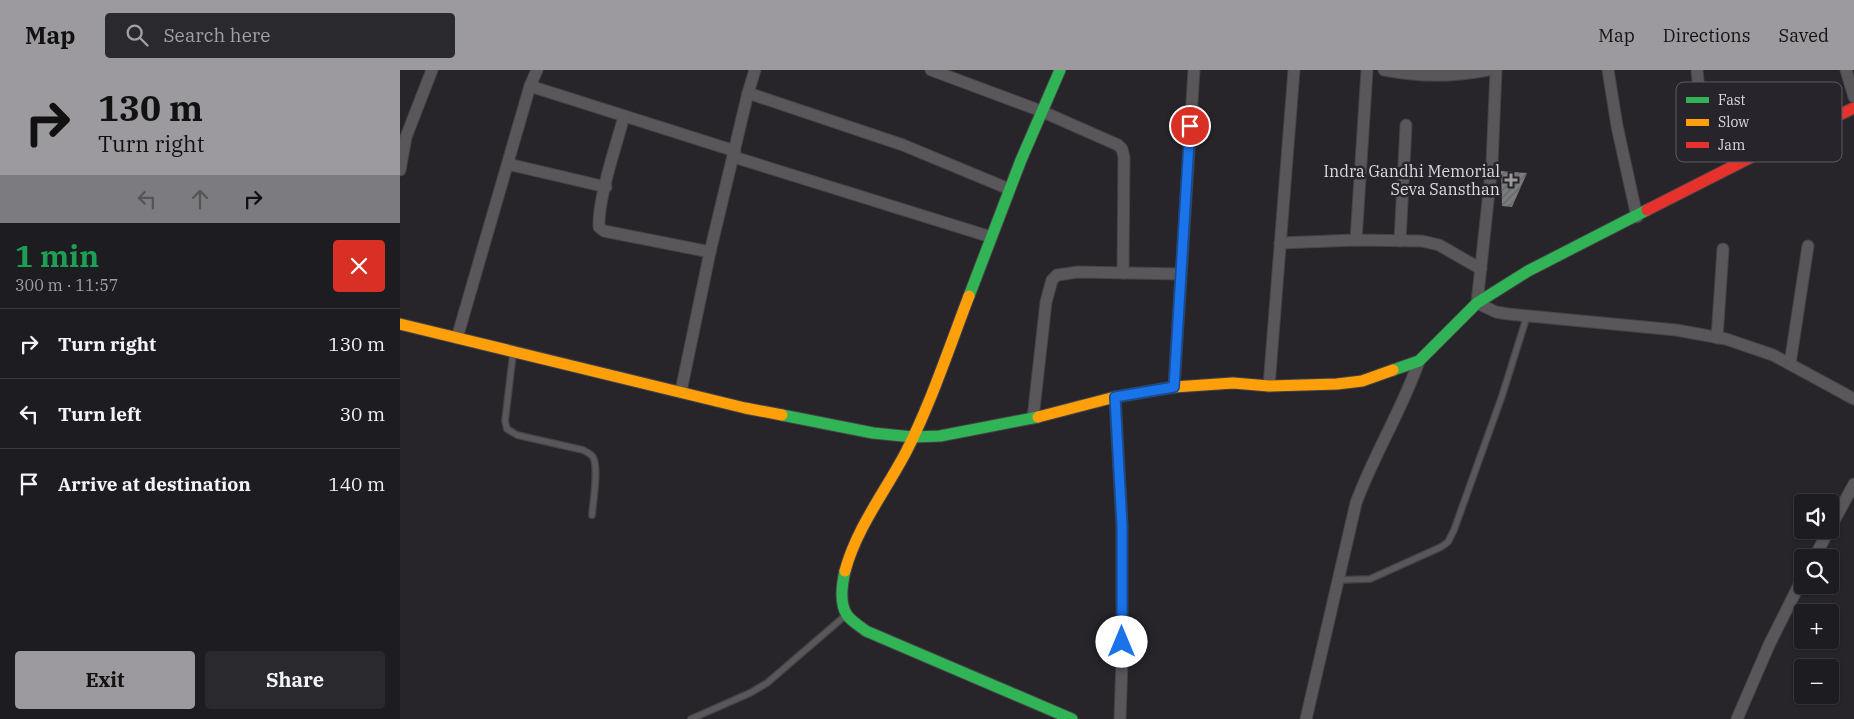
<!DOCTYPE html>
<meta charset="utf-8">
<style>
:root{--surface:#1d1c20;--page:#2a292d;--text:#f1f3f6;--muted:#a0a1a5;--line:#3b3a3e;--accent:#9c9a9f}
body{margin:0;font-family:"IBM Plex Serif",serif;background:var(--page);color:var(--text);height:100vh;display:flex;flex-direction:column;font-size:19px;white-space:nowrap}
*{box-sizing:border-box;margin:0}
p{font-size:16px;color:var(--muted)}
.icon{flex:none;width:28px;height:28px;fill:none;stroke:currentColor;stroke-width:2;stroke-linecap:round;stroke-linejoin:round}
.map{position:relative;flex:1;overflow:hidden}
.side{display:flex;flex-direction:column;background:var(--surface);width:400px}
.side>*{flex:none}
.guide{background:#9c9a9f;color:#111;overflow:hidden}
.fabs{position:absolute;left:1394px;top:424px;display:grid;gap:10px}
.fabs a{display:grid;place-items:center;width:45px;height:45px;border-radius:5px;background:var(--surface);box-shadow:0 1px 4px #0004,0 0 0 1px var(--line);font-size:25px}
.pin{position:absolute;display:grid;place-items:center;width:42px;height:42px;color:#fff;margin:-21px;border:2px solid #fff;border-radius:50%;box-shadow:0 1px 5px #0007}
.me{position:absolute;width:55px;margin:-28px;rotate:0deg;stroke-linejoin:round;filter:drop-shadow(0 0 4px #0008)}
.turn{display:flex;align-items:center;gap:18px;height:105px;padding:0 15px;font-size:22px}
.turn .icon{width:65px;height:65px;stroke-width:2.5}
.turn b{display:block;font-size:35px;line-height:42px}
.lanes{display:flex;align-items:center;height:48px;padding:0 15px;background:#0003;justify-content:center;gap:25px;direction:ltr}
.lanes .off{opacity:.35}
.round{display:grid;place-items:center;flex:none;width:52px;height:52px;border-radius:5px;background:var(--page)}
.head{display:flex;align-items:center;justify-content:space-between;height:85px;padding:0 15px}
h1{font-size:30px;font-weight:800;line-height:38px;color:#1e9e55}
.primary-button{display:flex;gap:10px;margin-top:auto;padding:10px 15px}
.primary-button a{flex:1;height:58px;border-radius:5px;background:var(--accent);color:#111;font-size:20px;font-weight:800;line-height:58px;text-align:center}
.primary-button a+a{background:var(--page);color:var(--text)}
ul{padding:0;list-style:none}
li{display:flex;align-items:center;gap:15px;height:70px;padding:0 15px;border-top:1px solid var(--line)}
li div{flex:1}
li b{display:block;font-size:19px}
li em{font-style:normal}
header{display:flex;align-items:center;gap:30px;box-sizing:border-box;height:70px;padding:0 25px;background:var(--accent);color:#111}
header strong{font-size:24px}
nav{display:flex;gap:28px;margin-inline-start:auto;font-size:18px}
.search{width:350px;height:45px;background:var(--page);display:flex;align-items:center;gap:12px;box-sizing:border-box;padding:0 18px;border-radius:5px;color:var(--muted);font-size:19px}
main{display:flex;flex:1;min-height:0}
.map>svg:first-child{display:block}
.building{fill:url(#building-hatch)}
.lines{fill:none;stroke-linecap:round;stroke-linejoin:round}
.lane-casing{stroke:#444347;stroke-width:8}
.street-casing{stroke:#444347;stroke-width:13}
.fast-casing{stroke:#444347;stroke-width:13}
.slow-casing{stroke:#444347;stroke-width:13}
.jam-casing{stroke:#444347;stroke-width:13}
.lane{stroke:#59575a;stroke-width:5.5}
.street{stroke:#59575a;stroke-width:11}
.fast{stroke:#30b455;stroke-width:11}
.slow{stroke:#ff9f0a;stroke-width:11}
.jam{stroke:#e5322d;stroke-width:11}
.route-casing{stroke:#114b97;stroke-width:12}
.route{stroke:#1a73e8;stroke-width:9}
.poi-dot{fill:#9c9a9f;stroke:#27242b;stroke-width:2}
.labels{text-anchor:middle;stroke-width:5;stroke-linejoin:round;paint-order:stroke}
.poi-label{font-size:16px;fill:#dbd9de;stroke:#27242b;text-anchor:end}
.key{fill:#27242b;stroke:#5d5a61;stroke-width:1}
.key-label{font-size:14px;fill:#dbd9de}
</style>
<header>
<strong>Map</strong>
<div class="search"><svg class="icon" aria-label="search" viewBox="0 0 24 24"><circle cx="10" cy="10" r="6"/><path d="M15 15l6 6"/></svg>Search here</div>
<nav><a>Map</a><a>Directions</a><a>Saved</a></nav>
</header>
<main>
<section class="side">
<div class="guide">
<div class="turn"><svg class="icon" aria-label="right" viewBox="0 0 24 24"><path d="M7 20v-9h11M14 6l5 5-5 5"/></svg><div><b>130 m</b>Turn right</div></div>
<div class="lanes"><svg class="icon off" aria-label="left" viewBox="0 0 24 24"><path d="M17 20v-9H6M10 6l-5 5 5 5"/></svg><svg class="icon off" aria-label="ahead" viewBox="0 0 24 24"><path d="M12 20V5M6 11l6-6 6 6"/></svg><svg class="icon" aria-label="right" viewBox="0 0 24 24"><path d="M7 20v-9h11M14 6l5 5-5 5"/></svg></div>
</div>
<div class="head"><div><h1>1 min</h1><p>300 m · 11:57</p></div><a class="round" style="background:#d93025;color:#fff"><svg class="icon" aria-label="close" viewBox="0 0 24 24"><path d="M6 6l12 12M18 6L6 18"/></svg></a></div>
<ul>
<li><svg class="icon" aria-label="right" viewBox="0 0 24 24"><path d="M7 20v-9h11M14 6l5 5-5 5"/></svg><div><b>Turn right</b></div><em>130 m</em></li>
<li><svg class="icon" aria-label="left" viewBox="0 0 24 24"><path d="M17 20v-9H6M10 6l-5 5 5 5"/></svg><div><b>Turn left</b></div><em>30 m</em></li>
<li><svg class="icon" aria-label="arrive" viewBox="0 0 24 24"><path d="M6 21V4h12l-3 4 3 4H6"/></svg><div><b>Arrive at destination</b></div><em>140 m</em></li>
</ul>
<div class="primary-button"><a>Exit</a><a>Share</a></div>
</section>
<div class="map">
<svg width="1454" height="649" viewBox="0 0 1454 649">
<defs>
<pattern id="building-hatch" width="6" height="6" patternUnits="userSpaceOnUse" patternTransform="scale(1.25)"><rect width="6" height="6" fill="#7b7c7d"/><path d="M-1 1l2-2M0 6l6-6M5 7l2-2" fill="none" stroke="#646466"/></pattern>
</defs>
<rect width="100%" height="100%" fill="#27252a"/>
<path class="building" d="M1101,101L1127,103L1112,137L1102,136Z"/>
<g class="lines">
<defs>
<g id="lane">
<path d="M113,284L105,351L107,359L117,365L183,380C187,382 191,384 193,387C199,398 193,432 192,445"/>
<path d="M938,510L970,509L1041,477L1048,472L1054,460L1102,326L1127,246"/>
<path d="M291,649L350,623L367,613L446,545"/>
</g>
<g id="street">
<path d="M531,0L641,41L718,75L722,79L724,87L723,203"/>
<path d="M984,0C1022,7 1051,7 1088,0"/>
<path d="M1096,0L1092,94L1077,233L1096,242L1108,244L1276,260L1326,269L1373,285L1454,329"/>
<path d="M1208,0L1217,56L1237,147"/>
<path d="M1297,0L1302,54"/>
<path d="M1446,0L1454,27"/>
<path d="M130,16L335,81"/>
<path d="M348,23L503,75L609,119"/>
<path d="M224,46C216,77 198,127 199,157L204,161L310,182"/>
<path d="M334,87L591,167"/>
<path d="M108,94L206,117"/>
<path d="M0,100L6,67L32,0"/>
<path d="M956,170L967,0"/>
<path d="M1000,171L1006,55"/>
<path d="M880,173L956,170L1022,171L1039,175L1081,199"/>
<path d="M57,268L130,16L137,0"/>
<path d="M1317,268L1323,179"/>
<path d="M1390,294L1408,176"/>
<path d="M869,316L894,0"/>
<path d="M774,317L794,0"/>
<path d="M281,321L310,182L348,23L355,0"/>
<path d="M715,327L722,455V591L720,649"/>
<path d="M633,348L646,232L652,210L657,205L678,202L781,204"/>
<path d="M1430,458L1454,414"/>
<path d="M1414,488L1429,460"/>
<path d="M906,649L956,433C974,384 1002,340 1019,291"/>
<path d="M1337,649L1369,575L1402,509"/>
</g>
<g id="fast">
<path d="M569,226L621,90L660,0"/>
<path d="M993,300L1019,291L1077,233L1128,201L1247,140"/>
<path d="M382,345L473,363L513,367L540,366L638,347"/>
<path d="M445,501C442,514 439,533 447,545C452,552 460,556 466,561L672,649"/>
</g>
<g id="slow">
<path d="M0,254L345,338L382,345"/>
<path d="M638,347L715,327L774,317L833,313L869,316L937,314L962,311L993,300"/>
<path d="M445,501C457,457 485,422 506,382C531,333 549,278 569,226"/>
</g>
<path id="jam" d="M1247,140L1377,74L1454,38"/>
</defs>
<use href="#lane" class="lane-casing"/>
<use href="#street" class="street-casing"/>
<use href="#fast" class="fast-casing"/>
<use href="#slow" class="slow-casing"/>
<use href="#jam" class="jam-casing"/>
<use href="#lane" class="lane"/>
<use href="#street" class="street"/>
<use href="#fast" class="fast"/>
<use href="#slow" class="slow"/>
<use href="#jam" class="jam"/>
</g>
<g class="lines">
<defs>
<path id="route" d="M722,572V456L715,327L774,317L790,56"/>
</defs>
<use href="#route" class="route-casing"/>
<use href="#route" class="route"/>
</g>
<path class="poi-dot" d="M1108.5 102.5h5v5h5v5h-5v5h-5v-5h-5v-5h5z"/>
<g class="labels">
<g class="poi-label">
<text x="1100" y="107">Indra Gandhi Memorial<tspan x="1100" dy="18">Seva Sansthan</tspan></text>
</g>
</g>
<rect x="1276" y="12" width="166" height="80" rx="8" class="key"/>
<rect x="1286" y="27" width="23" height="6" fill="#30b455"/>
<rect x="1286" y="49" width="23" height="7" fill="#ff9f0a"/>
<rect x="1286" y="72" width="23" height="6" fill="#e5322d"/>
<g class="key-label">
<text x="1318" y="35">Fast</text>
<text x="1318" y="57">Slow</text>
<text x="1318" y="80">Jam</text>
</g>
</svg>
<div class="fabs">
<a><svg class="icon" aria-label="sound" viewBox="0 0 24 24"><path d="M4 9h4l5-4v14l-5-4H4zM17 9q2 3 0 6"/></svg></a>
<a><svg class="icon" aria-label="search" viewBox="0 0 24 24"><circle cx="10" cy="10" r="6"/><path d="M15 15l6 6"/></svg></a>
<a>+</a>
<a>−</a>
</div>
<div class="pin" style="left:790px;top:56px;background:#d93025"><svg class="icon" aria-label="arrive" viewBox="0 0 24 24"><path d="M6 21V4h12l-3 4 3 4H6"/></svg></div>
<svg class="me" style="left:722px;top:572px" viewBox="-20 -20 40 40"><circle r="19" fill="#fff"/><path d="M0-13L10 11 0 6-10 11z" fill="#1a73e8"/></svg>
</div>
</main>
